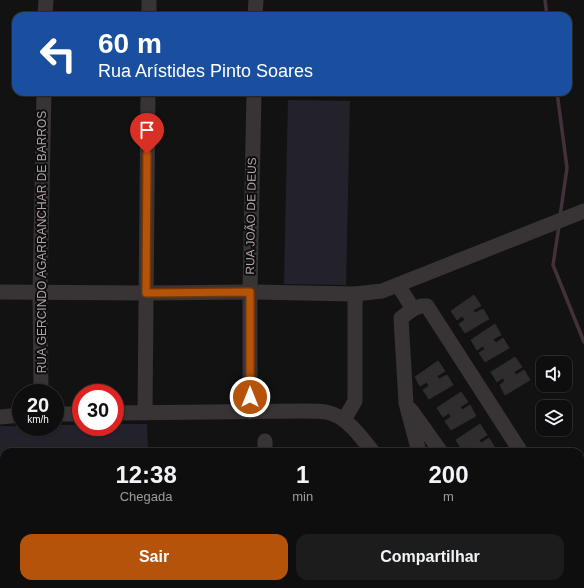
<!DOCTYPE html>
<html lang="pt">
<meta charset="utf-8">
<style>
:root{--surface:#0e0e0e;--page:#1c1c1c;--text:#f1f3f6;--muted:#9b9c9e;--line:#2e2e2e;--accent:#b45309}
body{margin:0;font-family:Helvetica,sans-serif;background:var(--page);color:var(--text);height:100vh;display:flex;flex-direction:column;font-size:15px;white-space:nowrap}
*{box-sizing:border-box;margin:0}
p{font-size:13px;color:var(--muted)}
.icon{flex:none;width:22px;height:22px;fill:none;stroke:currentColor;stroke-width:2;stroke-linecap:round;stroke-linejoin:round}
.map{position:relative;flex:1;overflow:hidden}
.drawer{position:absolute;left:0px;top:448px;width:584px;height:140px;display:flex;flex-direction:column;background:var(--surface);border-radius:12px 12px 0 0;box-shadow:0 1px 3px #0004,0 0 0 1px var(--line)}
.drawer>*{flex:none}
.guide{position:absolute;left:12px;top:12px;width:560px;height:84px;border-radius:12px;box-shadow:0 1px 3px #0004,0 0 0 1px var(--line);background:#1a4fa0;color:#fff;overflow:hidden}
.controls{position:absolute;left:536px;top:356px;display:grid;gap:8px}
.controls a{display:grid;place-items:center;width:36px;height:36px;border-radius:8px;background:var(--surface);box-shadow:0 1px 3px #0004,0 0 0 1px var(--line);font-size:20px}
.speed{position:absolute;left:12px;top:384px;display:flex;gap:8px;font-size:20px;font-weight:700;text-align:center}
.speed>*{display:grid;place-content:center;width:52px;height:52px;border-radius:50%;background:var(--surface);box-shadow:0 1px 3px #0004,0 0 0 1px var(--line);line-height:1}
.speed small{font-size:10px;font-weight:400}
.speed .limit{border:6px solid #d22;background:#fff;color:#111}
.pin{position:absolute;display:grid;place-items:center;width:34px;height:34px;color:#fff;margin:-41px -17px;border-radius:50% 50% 50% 0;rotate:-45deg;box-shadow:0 0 4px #0007}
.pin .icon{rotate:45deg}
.me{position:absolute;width:44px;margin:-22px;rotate:0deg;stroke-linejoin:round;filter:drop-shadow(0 0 3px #0008)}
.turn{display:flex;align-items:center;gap:14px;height:84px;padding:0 20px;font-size:18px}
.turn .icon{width:52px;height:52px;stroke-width:2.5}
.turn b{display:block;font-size:28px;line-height:34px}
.eta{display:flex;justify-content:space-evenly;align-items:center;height:68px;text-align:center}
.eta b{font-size:24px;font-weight:600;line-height:28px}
.cta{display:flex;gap:8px;margin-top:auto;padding:8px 20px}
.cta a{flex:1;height:46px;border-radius:12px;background:var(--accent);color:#fff;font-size:16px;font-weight:600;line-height:46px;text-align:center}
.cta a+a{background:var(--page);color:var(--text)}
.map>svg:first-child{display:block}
.green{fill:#23222b}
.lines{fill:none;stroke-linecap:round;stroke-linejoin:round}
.stream{stroke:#42313b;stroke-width:3.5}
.building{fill:#2f2d2d;stroke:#2f2c2c}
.minor{stroke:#383334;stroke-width:15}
.route-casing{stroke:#753606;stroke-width:10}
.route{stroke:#b45309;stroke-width:7}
.labels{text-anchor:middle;stroke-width:4;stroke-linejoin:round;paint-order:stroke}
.street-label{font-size:12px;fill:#b3a4a9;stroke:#0e0d0d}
</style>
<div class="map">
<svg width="584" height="588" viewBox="0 0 584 588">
<rect width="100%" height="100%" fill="#131212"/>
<g class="green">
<path d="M288,100L350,101L346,285L284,284Z"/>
<path d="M115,424H147L148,452H4V533H0V426L55,427V425H81V427H115Z"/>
</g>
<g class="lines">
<g class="stream">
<path d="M545,0L547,16"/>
<path d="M557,92L567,168L560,216"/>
<path d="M559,226L553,265L584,342"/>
</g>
</g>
<g class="building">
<path d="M474,295L481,306L473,310L475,313L483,309L489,319L465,333L459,324L465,320L462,316L457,320L451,311Z"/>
<path d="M495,324L501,335L493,339L496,343L503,338L509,348L485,362L479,353L485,349L483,346L477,350L471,340Z"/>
<path d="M515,357L522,367L514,372L516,375L524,370L530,380L505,395L500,385L505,381L503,378L497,382L491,372Z"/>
<path d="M438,361L445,371L437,376L439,379L447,375L453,385L429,399L423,390L429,386L427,382L420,386L415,377Z"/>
<path d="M461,392L468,402L460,407L462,410L470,405L476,416L451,430L445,421L451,417L449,413L443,417L437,408Z"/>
<path d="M480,424L487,435L479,440L481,443L489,438L495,448L488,452H466L470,449L468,446L462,450L456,440Z"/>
</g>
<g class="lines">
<g class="minor">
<path d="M45,16L46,0"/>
<path d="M149,16V0"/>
<path d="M255,16L256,0"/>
<path d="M398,285L413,309L401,318L406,403L419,452"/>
<path d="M0,292L146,293L250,292L355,294L382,291L584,211"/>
<path d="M413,309L421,306H427L521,452"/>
<path d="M41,393L40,292L44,92"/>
<path d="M411,410L441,452"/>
<path d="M250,412V292L254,92"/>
<path d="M115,413L303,411C311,411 318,411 326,412C347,416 360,436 373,452"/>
<path d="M145,413L148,92"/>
<path d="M55,414H81"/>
<path d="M0,417L21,415"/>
<path d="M344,420L355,401V294"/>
<path d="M265,441V452"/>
<path d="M266,584V588"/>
<path d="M563,584L571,588"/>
<path d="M190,588L194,584"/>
</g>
</g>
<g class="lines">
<defs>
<path id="route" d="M147,154L146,293L250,292V397"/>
</defs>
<use href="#route" class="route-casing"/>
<use href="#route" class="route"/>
</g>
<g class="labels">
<g class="street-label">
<text transform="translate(251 216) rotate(-89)" y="4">RUA JOÃO DE DEUS</text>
<text transform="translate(42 242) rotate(-90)" y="4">RUA GERCINDO AGARRANCHAR DE BARROS</text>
</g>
</g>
</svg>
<div class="controls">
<a><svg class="icon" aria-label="sound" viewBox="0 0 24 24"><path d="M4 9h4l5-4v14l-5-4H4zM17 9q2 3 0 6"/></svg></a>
<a><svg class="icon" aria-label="layers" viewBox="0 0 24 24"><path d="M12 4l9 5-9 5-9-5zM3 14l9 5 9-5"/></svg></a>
</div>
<div class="speed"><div>20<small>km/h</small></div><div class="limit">30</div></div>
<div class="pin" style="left:147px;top:154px;background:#d93025"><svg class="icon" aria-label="arrive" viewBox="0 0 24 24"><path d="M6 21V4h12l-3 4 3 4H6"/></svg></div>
<svg class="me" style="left:250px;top:397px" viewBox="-20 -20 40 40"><circle r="17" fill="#b45309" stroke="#fff" stroke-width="3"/><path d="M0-11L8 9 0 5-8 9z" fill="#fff"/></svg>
<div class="guide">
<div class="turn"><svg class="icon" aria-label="left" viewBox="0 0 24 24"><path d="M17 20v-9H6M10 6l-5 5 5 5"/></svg><div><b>60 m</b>Rua Arístides Pinto Soares</div></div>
</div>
<section class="drawer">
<div class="eta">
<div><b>12:38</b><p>Chegada</p></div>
<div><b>1</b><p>min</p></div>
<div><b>200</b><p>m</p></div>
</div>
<div class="cta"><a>Sair</a><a>Compartilhar</a></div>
</section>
</div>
